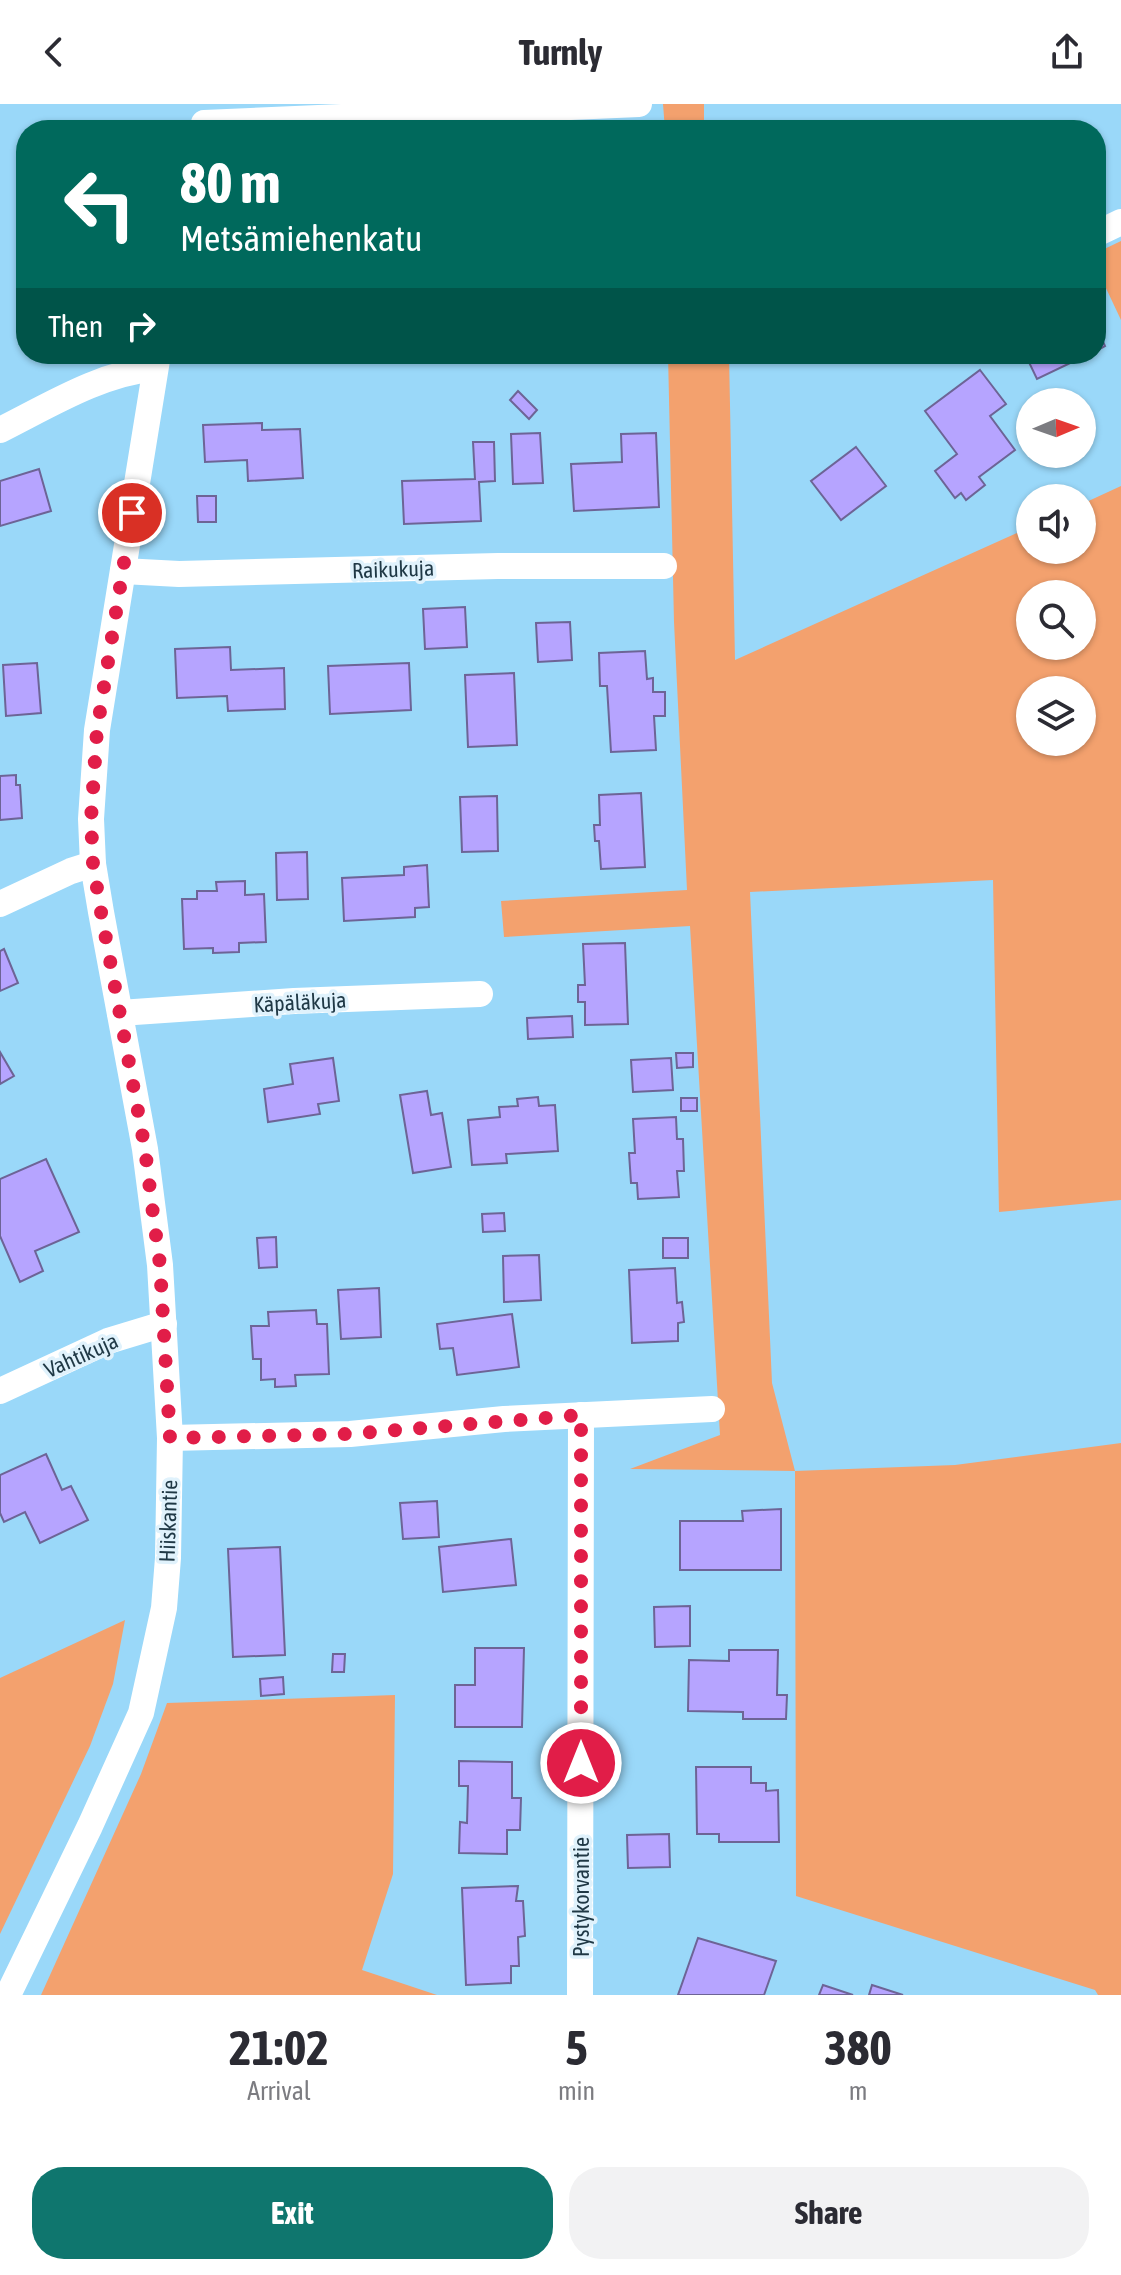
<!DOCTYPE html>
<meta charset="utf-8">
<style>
:root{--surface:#fff;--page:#f2f2f3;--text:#2b2b33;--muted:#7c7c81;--accent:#0f766e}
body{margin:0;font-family:"Asap Condensed",sans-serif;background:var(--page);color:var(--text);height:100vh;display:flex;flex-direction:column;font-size:30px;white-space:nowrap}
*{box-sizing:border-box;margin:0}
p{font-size:26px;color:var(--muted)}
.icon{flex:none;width:44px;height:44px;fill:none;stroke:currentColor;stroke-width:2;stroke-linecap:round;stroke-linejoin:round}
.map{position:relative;height:1891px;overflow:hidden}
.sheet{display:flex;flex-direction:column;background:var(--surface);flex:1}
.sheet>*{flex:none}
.hud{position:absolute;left:16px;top:16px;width:1090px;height:244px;border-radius:32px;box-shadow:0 2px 6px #0004;background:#00695c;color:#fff;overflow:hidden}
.needle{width:52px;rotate:88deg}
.buttons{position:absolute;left:1016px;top:284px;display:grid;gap:16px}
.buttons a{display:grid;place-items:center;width:80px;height:80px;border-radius:50%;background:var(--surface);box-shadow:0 2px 6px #0004;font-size:40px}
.pin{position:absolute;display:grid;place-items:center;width:68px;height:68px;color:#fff;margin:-34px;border:4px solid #fff;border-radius:50%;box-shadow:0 2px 8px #0007}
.me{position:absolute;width:88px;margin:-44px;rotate:0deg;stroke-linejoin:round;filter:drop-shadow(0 0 6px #0008)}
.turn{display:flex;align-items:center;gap:28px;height:168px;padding:0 32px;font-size:36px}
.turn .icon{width:104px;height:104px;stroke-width:2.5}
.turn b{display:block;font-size:56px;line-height:68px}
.then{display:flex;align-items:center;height:76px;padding:0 32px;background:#0003;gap:16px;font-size:30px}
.eta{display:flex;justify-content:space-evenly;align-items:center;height:136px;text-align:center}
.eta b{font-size:48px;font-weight:700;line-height:56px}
.action{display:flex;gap:16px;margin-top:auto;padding:16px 32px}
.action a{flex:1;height:92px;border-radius:32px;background:var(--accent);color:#fff;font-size:32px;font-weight:700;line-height:92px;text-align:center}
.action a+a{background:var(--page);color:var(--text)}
header{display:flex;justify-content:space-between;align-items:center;height:104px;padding:0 32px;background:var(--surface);font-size:36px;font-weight:700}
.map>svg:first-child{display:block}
.green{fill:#f3a16e;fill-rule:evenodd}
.building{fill:#b6a4ff;stroke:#6d6496;stroke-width:2}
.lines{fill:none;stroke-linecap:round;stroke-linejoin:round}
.street{stroke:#fff;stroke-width:26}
.route{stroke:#e11d48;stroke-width:14;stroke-dasharray:0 25.2}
.labels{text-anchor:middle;stroke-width:7;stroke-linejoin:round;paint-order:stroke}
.street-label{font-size:22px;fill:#1f3845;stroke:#e0f2fc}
</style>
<header><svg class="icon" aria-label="back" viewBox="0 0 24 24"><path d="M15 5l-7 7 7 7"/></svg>Turnly<svg class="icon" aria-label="share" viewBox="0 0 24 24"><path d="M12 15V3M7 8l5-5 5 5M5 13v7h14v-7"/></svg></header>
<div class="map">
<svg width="1121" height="1891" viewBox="0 0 1121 1891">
<rect width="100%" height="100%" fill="#9ad8f9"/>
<g class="green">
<path d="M663,0H704V26H665Z"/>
<path d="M1121,137V216L1096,163V149Z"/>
<path d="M668,250H729L735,556L1030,423V446H1082V400L1121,382V1096L999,1108L993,776L750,788L772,1279L795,1367L955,1361L1121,1339V1891H1098L1095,1886L796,1792L795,1367L630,1365L720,1331L690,822L504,833L501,797L687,786L674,518ZM1030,490H1082V542H1030ZM1030,586H1082V638H1030Z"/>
<path d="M125,1516L113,1580L90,1642L0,1830V1574Z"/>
<path d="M395,1591L393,1770L362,1866L437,1891H41L141,1670L167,1599Z"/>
</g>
<g class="building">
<path d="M1096,222L1105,242L1096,247Z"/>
<path d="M1025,250H1089L1037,275Z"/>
<path d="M980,266L1006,300L990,312L1015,346L979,373L985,381L966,396L961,389L955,394L935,367L957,350L925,307Z"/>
<path d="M518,287L537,306L529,315L510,296Z"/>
<path d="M262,319V326L300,325L303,374L248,377L247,356L205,358L203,321Z"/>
<path d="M540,329L543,379L513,380L511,330Z"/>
<path d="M656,329L659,403L574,407L571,360L622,358L621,330Z"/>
<path d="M473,338H494L495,377L479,378L481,417L404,420L402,377L475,375Z"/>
<path d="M856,343L886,382L841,416L811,377Z"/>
<path d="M39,365L51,407L0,422V377Z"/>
<path d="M197,392H216V418H198Z"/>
<path d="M465,503L467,543L425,545L423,505Z"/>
<path d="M570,518L572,556L538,558L536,519Z"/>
<path d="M230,543L231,566L284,564L285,605L228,607L227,592L177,594L175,545Z"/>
<path d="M645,547L647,575L653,574V588H665V612H654L656,646L611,648L607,582H600L599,549Z"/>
<path d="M37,559L41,609L6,612L3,561Z"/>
<path d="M409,559L411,606L330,610L328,562Z"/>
<path d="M514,569L517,641L468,643L465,571Z"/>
<path d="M16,671V681H20L22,714L0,716V672Z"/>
<path d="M641,689L645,763L601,765L599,737H595L594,721H600L599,691Z"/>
<path d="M497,692L498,747L462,748L460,693Z"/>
<path d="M307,748L308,795L277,796L276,749Z"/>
<path d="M427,761L429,803L415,804V813L344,817L342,774L404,771V763Z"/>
<path d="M245,777V791L264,790L266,838L239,839V848L213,849V844L184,845L182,795H197V787H217L216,778Z"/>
<path d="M625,839L628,920L585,921V898H578V881H585L583,840Z"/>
<path d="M4,845L18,879L0,887V847Z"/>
<path d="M572,912L573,933L528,935L527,914Z"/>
<path d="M0,948L14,972L0,980Z"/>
<path d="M676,949H693V963L677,964Z"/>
<path d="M333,954L339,997L318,1000L320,1010L268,1018L264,985L293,980L290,960Z"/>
<path d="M671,954L673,986L633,988L631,956Z"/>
<path d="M427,987L431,1011L442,1009L451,1063L413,1069L400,991Z"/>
<path d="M538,993L539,1002L555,1001L558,1047L506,1050L507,1059L472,1061L468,1016L500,1013L499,1003L518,1002L517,995Z"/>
<rect x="681" y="994" width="16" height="13"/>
<path d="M676,1013L677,1035H683L684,1067H677L679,1093L638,1095L637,1079H631L629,1049H635L633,1015Z"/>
<path d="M46,1055L79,1128L35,1147L43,1167L20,1178L0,1132V1075Z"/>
<path d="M504,1109L505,1127L483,1128L482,1110Z"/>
<path d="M276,1133L277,1163L259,1164L257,1134Z"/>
<rect x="663" y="1134" width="25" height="20"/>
<path d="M539,1151L541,1196L504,1198L503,1152Z"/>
<path d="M675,1164L677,1199L682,1198L684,1218L678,1219V1237L632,1239L629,1166Z"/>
<path d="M379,1184L381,1233L341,1235L338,1186Z"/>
<path d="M316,1206L317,1220H327L329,1270L295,1271L296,1282L275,1283V1275L261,1276V1255H253L251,1222H269L268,1208Z"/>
<path d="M512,1210L519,1263L457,1271L453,1244L440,1245L437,1220Z"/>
<path d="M46,1350L62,1386L71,1382L88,1416L40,1439L25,1408L4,1418L0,1409V1371Z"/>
<path d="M437,1397L439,1433L403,1435L400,1399Z"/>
<path d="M781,1405V1466H680V1417H743L742,1407Z"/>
<path d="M511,1435L516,1481L443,1488L439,1443Z"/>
<path d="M280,1443L285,1551L233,1553L228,1445Z"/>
<path d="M690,1502V1542L655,1543L654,1503Z"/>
<path d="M475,1544H524L522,1623H455V1581H475Z"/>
<path d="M729,1546H778L777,1591H787L786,1615H743V1608L688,1607L689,1556L729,1557Z"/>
<path d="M333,1550H345L344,1568H332Z"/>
<path d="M283,1573L284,1590L261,1592L260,1575Z"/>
<path d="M459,1657L512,1658V1694H521L520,1726H507V1750L459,1749L460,1718L467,1719L468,1682H459Z"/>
<path d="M696,1663H751V1679H766V1687L778,1686L779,1738H719V1730H697Z"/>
<path d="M669,1730L670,1763L628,1764L627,1731Z"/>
<path d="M518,1782L516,1797H523L525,1832L518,1833L519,1862H511V1879L466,1881L462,1784Z"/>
<path d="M698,1834L776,1857L764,1891H678Z"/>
<path d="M823,1881L853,1891H819Z"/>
<path d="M872,1881L903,1891H869Z"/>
</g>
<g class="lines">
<g class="street">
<path d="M204,19L639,0"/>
<path d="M1096,130L1121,118"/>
<path d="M0,326C50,301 99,270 155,264"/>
<path d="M123,467L179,470L498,462H664"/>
<path d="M0,800L71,767L93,760"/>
<path d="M120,909L294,897L480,890"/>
<path d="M0,1287L108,1237L164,1220"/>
<path d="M170,1334L350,1330L504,1315L712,1305"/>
<path d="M8,1891L90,1722L141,1609L164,1504L168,1454L170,1334L160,1161L145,1045L101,808L93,760L91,715L97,626L158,250"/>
<path d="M580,1891L581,1311"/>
</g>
</g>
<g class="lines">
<path class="route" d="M132,409L97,626L91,715L93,760L101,808L145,1045L152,1102L160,1161L170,1334L350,1330L581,1311V1659"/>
</g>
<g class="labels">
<g class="street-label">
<text transform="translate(393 465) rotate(-2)" y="8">Raikukuja</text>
<text transform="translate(300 898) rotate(-3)" y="8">Käpäläkuja</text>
<text transform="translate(81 1251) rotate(-24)" y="8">Vahtikuja</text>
<text transform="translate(168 1417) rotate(-88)" y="8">Hiiskantie</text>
<text transform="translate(581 1793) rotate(-90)" y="8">Pystykorvantie</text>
</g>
</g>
</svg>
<div class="buttons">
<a><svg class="needle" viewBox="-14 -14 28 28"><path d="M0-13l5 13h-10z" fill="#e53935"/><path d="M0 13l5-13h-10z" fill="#7c7c81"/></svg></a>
<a><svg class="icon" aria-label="sound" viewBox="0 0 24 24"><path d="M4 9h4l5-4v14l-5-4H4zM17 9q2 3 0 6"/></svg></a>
<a><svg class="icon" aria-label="search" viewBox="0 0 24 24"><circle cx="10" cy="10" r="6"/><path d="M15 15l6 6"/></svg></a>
<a><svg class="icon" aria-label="layers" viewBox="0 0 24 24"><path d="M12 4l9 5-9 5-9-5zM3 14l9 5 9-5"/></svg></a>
</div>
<div class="pin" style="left:132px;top:409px;background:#d93025"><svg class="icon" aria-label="arrive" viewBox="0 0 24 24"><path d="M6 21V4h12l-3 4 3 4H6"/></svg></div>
<svg class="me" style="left:581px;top:1659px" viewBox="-20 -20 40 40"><circle r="17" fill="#e11d48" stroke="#fff" stroke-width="3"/><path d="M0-11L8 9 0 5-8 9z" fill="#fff"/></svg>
<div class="hud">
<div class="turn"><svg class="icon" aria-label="left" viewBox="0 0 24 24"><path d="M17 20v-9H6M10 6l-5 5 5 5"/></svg><div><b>80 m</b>Metsämiehenkatu</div></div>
<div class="then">Then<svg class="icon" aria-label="right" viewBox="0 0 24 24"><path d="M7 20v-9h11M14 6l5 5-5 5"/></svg></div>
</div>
</div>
<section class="sheet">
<div class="eta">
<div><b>21:02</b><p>Arrival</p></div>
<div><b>5</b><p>min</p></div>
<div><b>380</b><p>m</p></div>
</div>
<div class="action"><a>Exit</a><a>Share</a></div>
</section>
